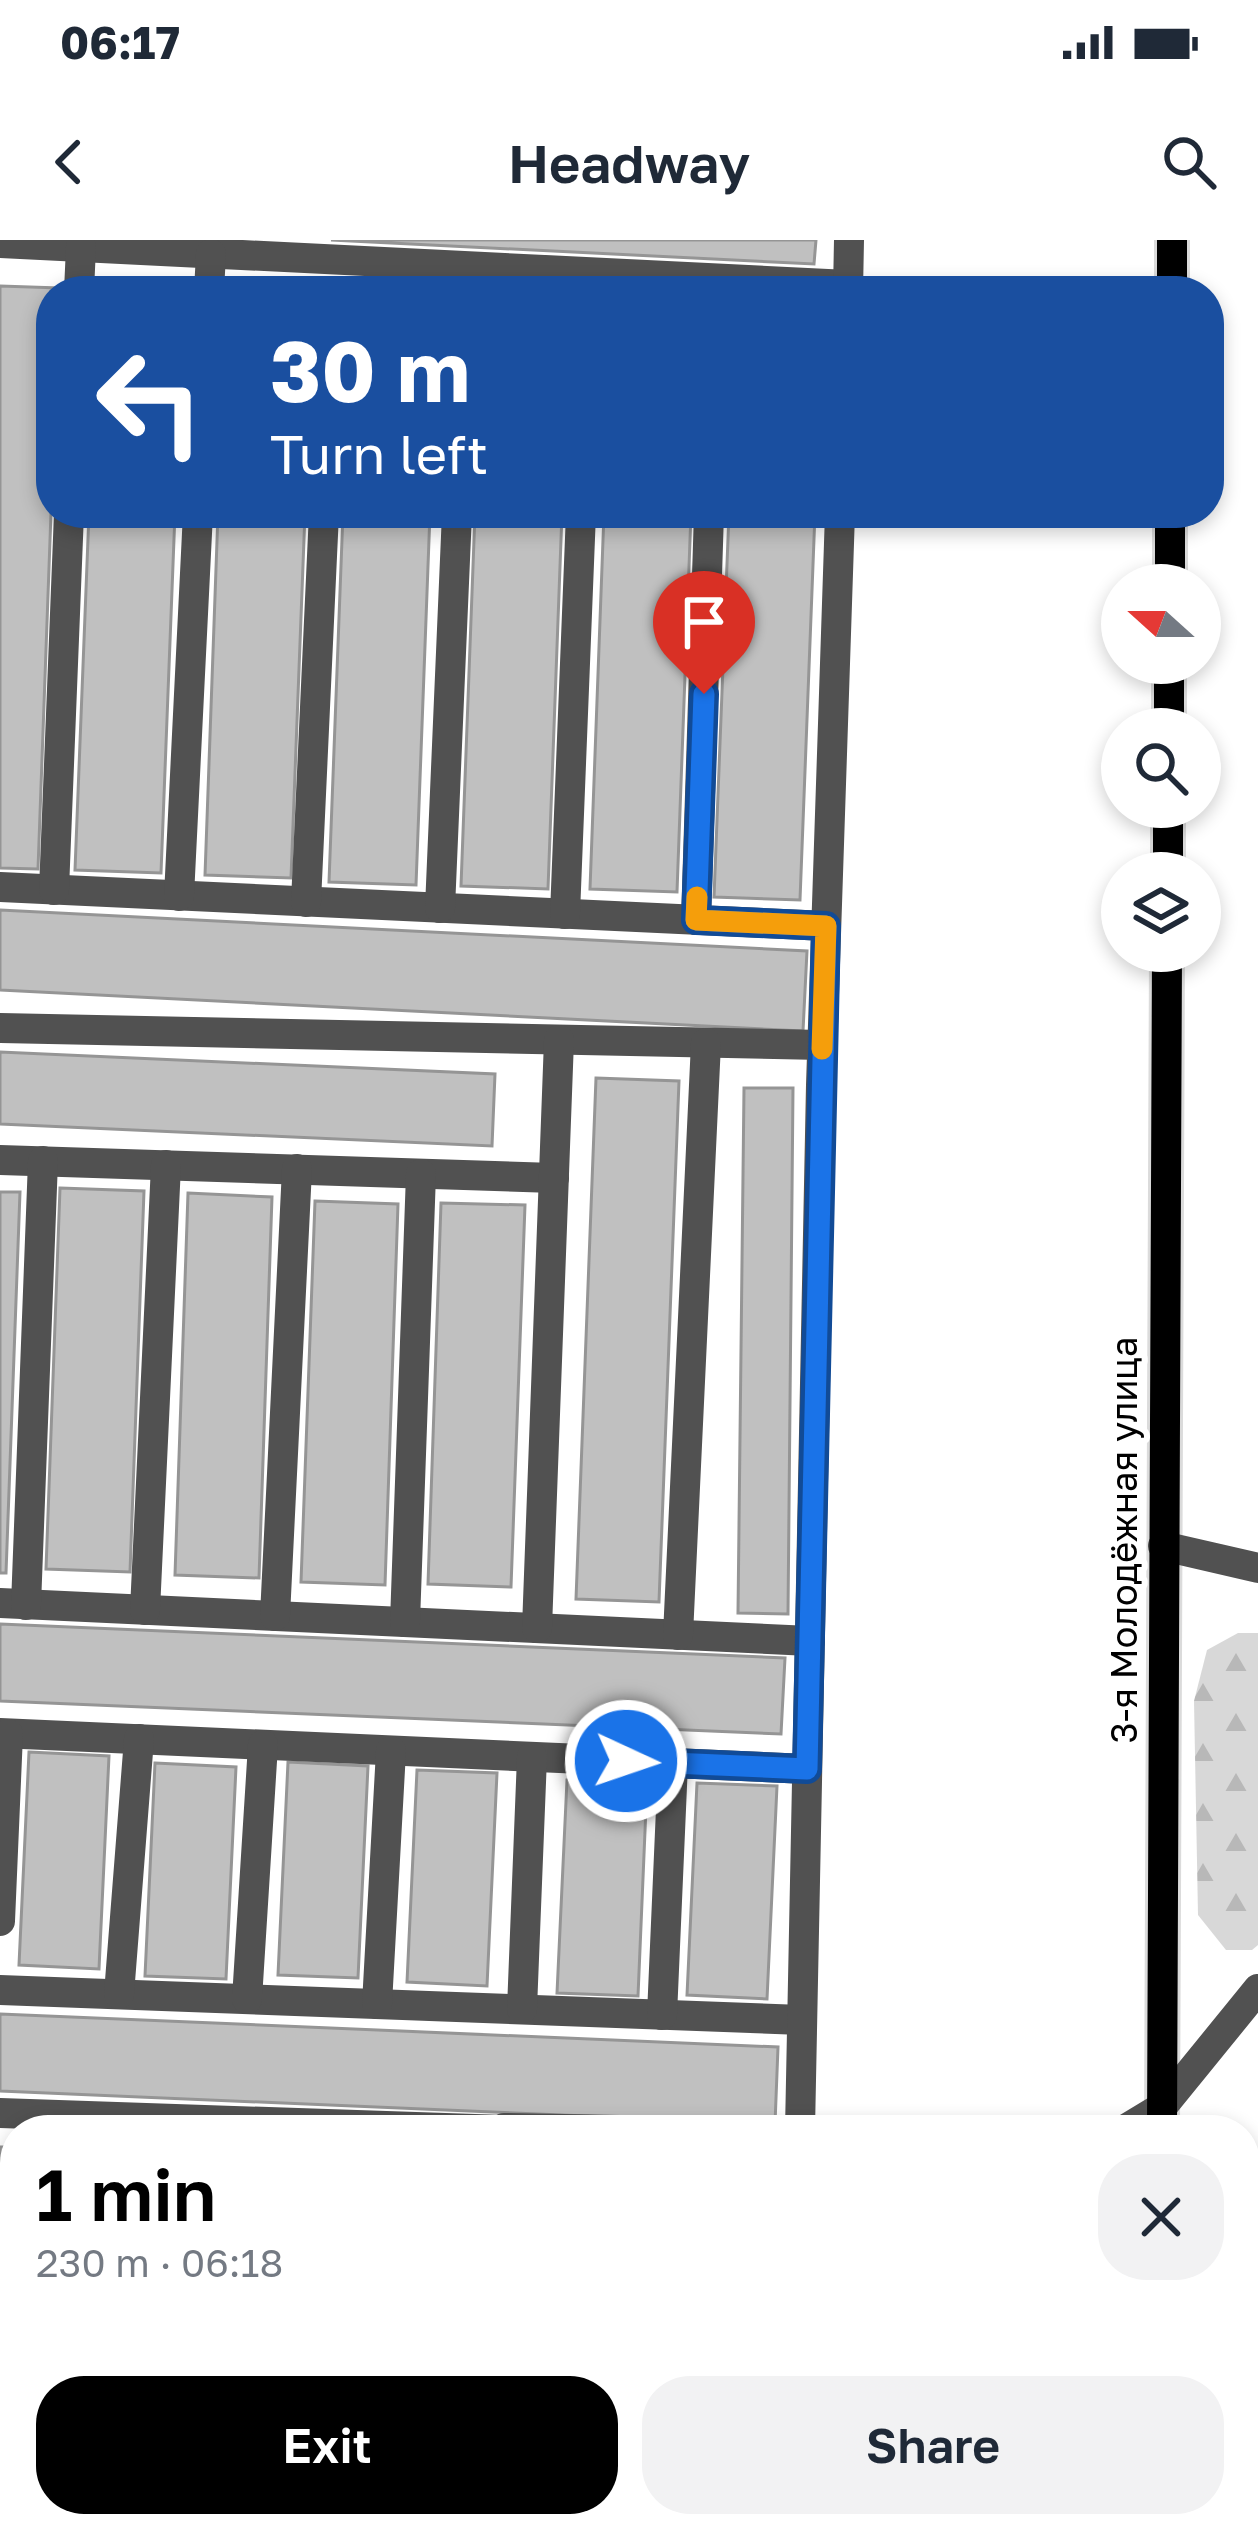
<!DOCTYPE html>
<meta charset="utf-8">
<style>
:root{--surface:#fff;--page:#f2f2f3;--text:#1f2937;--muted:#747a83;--accent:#000}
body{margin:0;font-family:"Golos Text",sans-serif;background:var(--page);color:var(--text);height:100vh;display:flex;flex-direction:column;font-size:45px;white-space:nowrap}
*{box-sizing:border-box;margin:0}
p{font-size:39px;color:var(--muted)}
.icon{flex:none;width:66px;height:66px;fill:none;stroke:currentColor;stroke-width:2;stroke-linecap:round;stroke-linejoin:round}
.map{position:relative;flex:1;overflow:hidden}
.drawer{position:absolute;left:0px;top:1875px;width:1260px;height:423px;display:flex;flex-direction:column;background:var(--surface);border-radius:48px 48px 0 0;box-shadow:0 6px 18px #0003}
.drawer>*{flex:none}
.guide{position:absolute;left:36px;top:36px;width:1188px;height:252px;border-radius:48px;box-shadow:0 6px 18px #0003;background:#1a4fa0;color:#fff;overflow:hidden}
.needle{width:78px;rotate:291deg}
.fabs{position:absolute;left:1101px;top:324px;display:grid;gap:24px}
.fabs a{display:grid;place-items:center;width:120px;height:120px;border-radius:50%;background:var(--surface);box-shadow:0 6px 18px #0003;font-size:60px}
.pin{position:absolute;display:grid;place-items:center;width:102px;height:102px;color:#fff;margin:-123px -51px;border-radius:50% 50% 50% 0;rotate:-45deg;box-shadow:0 0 12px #0007}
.pin .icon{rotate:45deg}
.me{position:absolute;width:132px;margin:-66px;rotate:93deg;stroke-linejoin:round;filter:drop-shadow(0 0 9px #0008)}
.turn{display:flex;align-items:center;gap:42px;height:252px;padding:0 36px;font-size:54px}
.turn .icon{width:156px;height:156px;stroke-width:2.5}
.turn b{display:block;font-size:84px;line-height:102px}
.round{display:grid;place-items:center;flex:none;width:126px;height:126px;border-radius:48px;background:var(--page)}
.head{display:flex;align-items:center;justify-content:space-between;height:204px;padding:0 36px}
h1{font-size:72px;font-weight:600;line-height:90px;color:var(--accent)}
.button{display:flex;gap:24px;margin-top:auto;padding:24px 36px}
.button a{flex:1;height:138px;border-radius:48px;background:var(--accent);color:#fff;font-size:48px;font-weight:600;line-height:138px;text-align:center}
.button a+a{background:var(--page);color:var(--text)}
.status{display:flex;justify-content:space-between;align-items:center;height:84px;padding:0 60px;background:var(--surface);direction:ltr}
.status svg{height:33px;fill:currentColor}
header{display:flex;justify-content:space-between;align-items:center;height:156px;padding:0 36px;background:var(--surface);font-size:54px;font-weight:600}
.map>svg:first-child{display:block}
.forest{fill:url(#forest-firs)}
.building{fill:#c0c0c0;stroke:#959595;stroke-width:3}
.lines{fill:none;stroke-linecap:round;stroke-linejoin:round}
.major-casing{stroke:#dbdbdb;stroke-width:36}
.minor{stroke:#515151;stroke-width:30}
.major{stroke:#000;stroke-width:30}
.route-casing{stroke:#114b97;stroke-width:30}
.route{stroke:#1a73e8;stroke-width:21}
.slow{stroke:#f59e0b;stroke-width:21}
.labels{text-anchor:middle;stroke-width:12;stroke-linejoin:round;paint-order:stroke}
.street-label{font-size:36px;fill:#000;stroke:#fff}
</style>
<div class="status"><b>06:17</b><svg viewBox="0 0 49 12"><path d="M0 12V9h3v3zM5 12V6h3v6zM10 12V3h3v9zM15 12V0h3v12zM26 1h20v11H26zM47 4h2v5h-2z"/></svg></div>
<header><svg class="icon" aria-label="back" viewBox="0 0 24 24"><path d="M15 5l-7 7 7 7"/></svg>Headway<svg class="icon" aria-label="search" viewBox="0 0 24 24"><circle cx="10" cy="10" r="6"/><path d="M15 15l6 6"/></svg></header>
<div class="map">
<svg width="1258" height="2297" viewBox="0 0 1258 2297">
<defs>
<pattern id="forest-firs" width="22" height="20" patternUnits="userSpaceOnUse" patternTransform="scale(3)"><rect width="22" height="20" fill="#d8d8d8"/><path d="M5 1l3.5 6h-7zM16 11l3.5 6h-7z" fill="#b8b8b8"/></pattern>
</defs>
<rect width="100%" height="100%" fill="#fff"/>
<path class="forest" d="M1238,1393H1258V1705L1252,1710H1226L1198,1675L1194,1461L1207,1410Z"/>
<g class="building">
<path d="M331,0H816L814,24Z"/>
<path d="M0,46L60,48L51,51V273L38,629L0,628Z"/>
<path d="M89,273H175L161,633L75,630Z"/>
<path d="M218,273H305L291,638L205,635Z"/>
<path d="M343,273H430L416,645L329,642Z"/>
<path d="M475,273H562L548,649L461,646Z"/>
<path d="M604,273H691L677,652L590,649Z"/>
<path d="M729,273H815L800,660L714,657Z"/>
<path d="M0,670L807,711L803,791L0,750Z"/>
<path d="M0,812L495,834L492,906L0,884Z"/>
<path d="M596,838L679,841L659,1362L576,1359Z"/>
<path d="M744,848H793L788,1374L738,1373Z"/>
<path d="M60,948L144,951L130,1332L46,1329Z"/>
<path d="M0,952H20L6,1333H0Z"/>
<path d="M188,953L272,957L259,1338L175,1335Z"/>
<path d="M315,961L398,964L385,1345L301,1342Z"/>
<path d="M441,963L525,965L511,1347L428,1344Z"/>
<path d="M0,1384L785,1418L781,1494L0,1461Z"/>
<path d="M29,1512L109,1516L99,1729L19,1725Z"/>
<path d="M288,1522L368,1526L358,1738L278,1735Z"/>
<path d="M155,1523L236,1527L226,1739L145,1736Z"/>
<path d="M417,1530L497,1533L487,1746L407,1742Z"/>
<path d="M567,1540L647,1544L638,1756L557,1753Z"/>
<path d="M697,1543L777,1546L767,1759L687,1755Z"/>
<path d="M0,1774L778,1807L775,1884L0,1851Z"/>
<rect x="0" y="1907" width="15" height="332"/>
<path d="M506,2283H598L597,2297H505Z"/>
<rect x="641" y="2283" width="40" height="14"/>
<path d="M728,2283H804L805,2297H728Z"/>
<rect x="868" y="2283" width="41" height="14"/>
</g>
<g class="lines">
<defs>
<g id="major">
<path d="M1172,51V0"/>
<path d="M1170,345V273"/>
<path d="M1169,489V423"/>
<path d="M1168,633V567"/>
<path d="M1162,1890L1167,711"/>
<path d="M1163,2283V2297"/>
</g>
</defs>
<use href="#major" class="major-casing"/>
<g class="minor">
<path d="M0,3L848,45"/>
<path d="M79,51L81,7"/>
<path d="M209,51L211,14"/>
<path d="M848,51L849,0"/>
<path d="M0,647L826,686"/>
<path d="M54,650L69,273"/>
<path d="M179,656L198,273"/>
<path d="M306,662L324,273"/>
<path d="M440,668L457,273"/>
<path d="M565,674L581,273"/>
<path d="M696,680L709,273"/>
<path d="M0,788L822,805"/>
<path d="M0,920L554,938"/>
<path d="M1163,1306L1258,1328"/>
<path d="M0,1363L810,1401"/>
<path d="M26,1365L43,921"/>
<path d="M145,1370L166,925"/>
<path d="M275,1376L297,929"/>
<path d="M405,1382L421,934"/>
<path d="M537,1388L559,800"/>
<path d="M678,1395L706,803"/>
<path d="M0,1493L807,1529"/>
<path d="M0,1681L8,1494"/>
<path d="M0,1750L802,1780"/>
<path d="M119,1754L139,1499"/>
<path d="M247,1759L263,1505"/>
<path d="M377,1764L391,1511"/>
<path d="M522,1769L532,1517"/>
<path d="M662,1775L673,1523"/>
<path d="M0,1873L504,1890"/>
<path d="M504,1888L619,1890"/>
<path d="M800,1890L821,845L840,273"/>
<path d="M1124,1890L1162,1867L1258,1749"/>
<path d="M1245,2230H1258"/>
<path d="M0,2273H15"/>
<path d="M348,2283L492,2287"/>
<path d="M707,2283V2297"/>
<path d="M618,2297V2283"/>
<path d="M845,2297V2283"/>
</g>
<use href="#major" class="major"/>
</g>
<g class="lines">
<defs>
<path id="route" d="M626,1521L807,1529L826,686L696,680L704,454"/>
</defs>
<use href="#route" class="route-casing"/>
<use href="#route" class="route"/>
<path class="slow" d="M697,657L696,680L826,686L822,809"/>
</g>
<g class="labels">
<g class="street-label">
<text transform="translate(1124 1300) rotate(-90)" y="13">3-я Молодёжная улица</text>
</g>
</g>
</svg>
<div class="fabs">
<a><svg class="needle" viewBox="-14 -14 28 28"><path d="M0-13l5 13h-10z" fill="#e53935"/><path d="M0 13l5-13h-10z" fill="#747a83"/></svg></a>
<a><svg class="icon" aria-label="search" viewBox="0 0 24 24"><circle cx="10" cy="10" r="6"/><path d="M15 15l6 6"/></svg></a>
<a><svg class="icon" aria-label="layers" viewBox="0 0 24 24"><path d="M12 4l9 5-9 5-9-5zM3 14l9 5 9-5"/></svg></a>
</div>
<div class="pin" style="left:704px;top:454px;background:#d93025"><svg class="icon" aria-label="arrive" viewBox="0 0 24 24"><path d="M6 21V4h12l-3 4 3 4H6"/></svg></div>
<svg class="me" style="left:626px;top:1521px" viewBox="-20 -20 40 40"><circle r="17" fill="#1a73e8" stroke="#fff" stroke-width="3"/><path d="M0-11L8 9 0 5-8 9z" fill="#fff"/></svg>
<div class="guide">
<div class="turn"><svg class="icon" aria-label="left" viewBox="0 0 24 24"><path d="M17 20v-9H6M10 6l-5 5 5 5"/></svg><div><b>30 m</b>Turn left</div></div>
</div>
<section class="drawer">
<div class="head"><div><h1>1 min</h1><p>230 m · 06:18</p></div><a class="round"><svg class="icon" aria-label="close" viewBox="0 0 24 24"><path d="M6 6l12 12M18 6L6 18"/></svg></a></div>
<div class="button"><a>Exit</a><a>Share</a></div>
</section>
</div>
